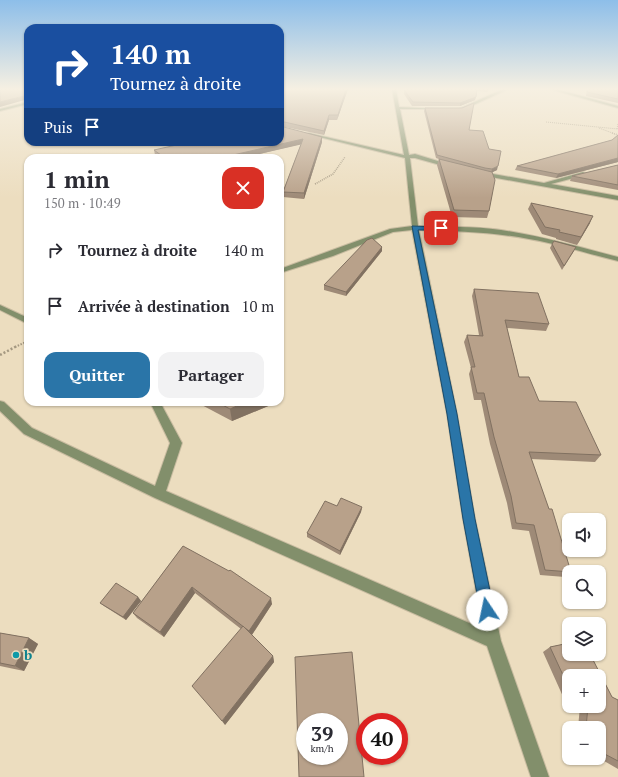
<!DOCTYPE html>
<html lang="fr">
<meta charset="utf-8">
<style>
:root{--surface:#fff;--page:#f2f2f3;--text:#2b2b33;--muted:#7c7c81;--accent:#2a75a8}
body{margin:0;font-family:"PT Serif",serif;background:var(--page);color:var(--text);height:100vh;display:flex;flex-direction:column;font-size:15px;white-space:nowrap}
*{box-sizing:border-box;margin:0}
p{font-size:13px;color:var(--muted)}
.icon{flex:none;width:22px;height:22px;fill:none;stroke:currentColor;stroke-width:2;stroke-linecap:round;stroke-linejoin:round}
.map{position:relative;flex:1;overflow:hidden}
.sheet{position:absolute;left:24px;top:154px;width:260px;height:252px;display:flex;flex-direction:column;background:var(--surface);border-radius:12px;box-shadow:0 1px 3px #0004}
.sheet>*{flex:none}
.hud{position:absolute;left:24px;top:24px;width:260px;height:122px;border-radius:12px;box-shadow:0 1px 3px #0004;background:#1a4fa0;color:#fff;overflow:hidden}
.controls{position:absolute;left:562px;top:513px;display:grid;gap:8px}
.controls a{display:grid;place-items:center;width:44px;height:44px;border-radius:8px;background:var(--surface);box-shadow:0 1px 3px #0004;font-size:20px}
.speed{position:absolute;left:296px;top:713px;display:flex;gap:8px;font-size:20px;font-weight:700;text-align:center}
.speed>*{display:grid;place-content:center;width:52px;height:52px;border-radius:50%;background:var(--surface);box-shadow:0 1px 3px #0004;line-height:1}
.speed small{font-size:10px;font-weight:400}
.speed .limit{border:6px solid #d22;background:#fff;color:#111}
.pin{position:absolute;display:grid;place-items:center;width:34px;height:34px;color:#fff;margin:-17px;border-radius:8px;box-shadow:0 2px 6px #0006}
.me{position:absolute;width:44px;margin:-22px;rotate:349deg;stroke-linejoin:round;filter:drop-shadow(0 0 3px #0008)}
.turn{display:flex;align-items:center;gap:14px;height:84px;padding:0 20px;font-size:18px}
.turn .icon{width:52px;height:52px;stroke-width:2.5}
.turn b{display:block;font-size:28px;line-height:34px}
.then{display:flex;align-items:center;height:38px;padding:0 20px;background:#0003;gap:8px;font-size:15px}
.round{display:grid;place-items:center;flex:none;width:42px;height:42px;border-radius:12px;background:var(--page)}
.overview{display:flex;align-items:center;justify-content:space-between;height:68px;padding:0 20px}
h1{font-size:24px;font-weight:600;line-height:30px}
.action{display:flex;gap:8px;margin-top:auto;padding:8px 20px}
.action a{flex:1;height:46px;border-radius:12px;background:var(--accent);color:#fff;font-size:16px;font-weight:600;line-height:46px;text-align:center}
.action a+a{background:var(--page);color:var(--text)}
ul{padding:0;list-style:none}
li{display:flex;align-items:center;gap:12px;height:56px;padding:0 20px}
li div{flex:1}
li b{display:block;font-size:15px}
li em{font-style:normal}
.map>svg:first-child{display:block}
.lines{fill:none;stroke-linecap:round;stroke-linejoin:round}
.minor-casing{stroke:#c9bca1;stroke-width:2}
.path-far3{stroke:#a49881;stroke-width:1;stroke-dasharray:1 1;stroke-linecap:butt}
.path-far2{stroke:#a49881;stroke-width:1.5;stroke-dasharray:1 1;stroke-linecap:butt}
.path-far1{stroke:#a49881;stroke-width:2;stroke-dasharray:1.5 1.5;stroke-linecap:butt}
.path{stroke:#a49881;stroke-width:2.5;stroke-dasharray:2 2;stroke-linecap:butt}
.minor{fill:#828f6b;fill-rule:evenodd}
.wall{fill:#9e8a77}
.shaded-wall{fill:#817161}
.building{fill:#b8a18a;stroke:#817161;fill-rule:evenodd}
.route{fill:#2a75a8;stroke:#1b4c6d}
.culture-dot{fill:#0f9aa8;stroke:#ecddbf;stroke-width:1.5}
.labels{text-anchor:middle;stroke-width:3.5;stroke-linejoin:round;paint-order:stroke}
.near-culture-label{font-size:14px;font-weight:bold;fill:#0d838f;stroke:#ecddbf;text-anchor:start}
</style>
<div class="map">
<svg width="618" height="777" viewBox="0 0 618 777">
<rect width="100%" height="100%" fill="#ecddbf"/>
<g class="lines">
<defs>
<g id="minor">
<path d="M392,89H396L399,107L439,109H400L409,155L415,154L454,166L451,168L415,158H410L418,226C446,227 474,226 501,230C541,236 579,247 618,257V261C588,254 559,244 529,239C492,232 456,231 419,230L457,414L475,519L501,641L549,777H531L487,646L155,498L24,434L0,411V401L4,402L32,428L155,486L170,443L150,402H160L182,443L166,491L483,629L463,519L447,414L412,230L393,232L333,256L280,273V269L390,229L412,226L405,158L307,134L309,133L404,155Z"/>
<path d="M503,89H509L462,110L459,109Z"/>
<path d="M549,89H556L618,106V108Z"/>
<path d="M28,102V104L0,111V109Z"/>
<path d="M482,172L544,183L583,172L585,173V175L551,184L618,196V200L480,175L479,174Z"/>
<path d="M0,305L28,318V324L0,310Z"/>
</g>
</defs>
<use href="#minor" class="minor-casing"/>
<g class="path-far3">
<path d="M546,122L618,129"/>
<path d="M599,128L615,134"/>
<path d="M617,129L618,123"/>
</g>
<g class="path-far2">
<path d="M612,133L618,135"/>
<path d="M315,184L333,174L345,157"/>
</g>
<path class="path-far1" d="M15,347L28,341"/>
<path class="path" d="M0,355L17,346"/>
<use href="#minor" class="minor"/>
</g>
<g class="wall">
<path d="M280,89H348L337,120H329L324,135L280,126Z"/>
<path d="M409,89H490L487,92L477,91L475,100L460,106H412L404,94V90Z"/>
<path d="M587,89H618V90L608,89L618,91V103L586,96Z"/>
<path d="M425,108L497,170L492,172L489,211L487,218L452,217L437,165L439,159L444,161L436,158L424,111Z"/>
<path d="M618,135V162L556,178L515,170L517,166L612,140Z"/>
<path d="M322,137V142L304,199L283,197V192L301,144L242,158H159L155,155L154,150Z"/>
<path d="M618,165V190L570,181L572,176Z"/>
<path d="M531,203L590,223L577,245L556,239V238L542,234L528,209Z"/>
<path d="M552,244L574,251L562,270L550,248Z"/>
<path d="M382,247V251L346,296L324,290V285Z"/>
<path d="M474,289L549,324L546,331L507,328L519,377L539,401L601,455L595,462L531,459L571,572H569V573L565,577L540,575L529,531L512,529L507,503L490,444L481,400H474L469,374L471,368L464,342L467,335H479L472,296Z"/>
<path d="M196,402H273V404L232,421Z"/>
<path d="M337,506L362,507L361,512L340,555L307,537V533Z"/>
<path d="M183,546L272,604L252,635L273,656L274,662L225,725L241,629L195,593L164,637L137,618L133,613Z"/>
<path d="M138,597L141,601L126,620L104,606L100,603Z"/>
<path d="M0,633L29,638L38,644L24,671L0,666Z"/>
<path d="M569,643V654H590L612,697L618,700V769L599,758V728H578L580,706H599V676H569V700L565,701L543,652L550,647Z"/>
</g>
<g class="shaded-wall">
<path d="M346,89H348L337,120L338,115Z"/>
<path d="M28,95V99L0,107V102Z"/>
<path d="M476,97L475,100L460,106V103Z"/>
<path d="M329,115V120L324,135V131Z"/>
<path d="M322,137V142L304,199V193Z"/>
<path d="M303,139V144L242,158H220Z"/>
<path d="M618,158V162L556,178L558,174Z"/>
<path d="M498,166L497,170L491,173L492,169Z"/>
<path d="M593,216L590,223L577,245L581,237Z"/>
<path d="M382,247V251L346,296V292Z"/>
<path d="M246,402H273V404L232,421L230,409Z"/>
<path d="M362,507L361,512L340,555V551Z"/>
<path d="M192,587L195,593L164,637L160,632Z"/>
<path d="M138,597L141,601L126,620L123,617Z"/>
<path d="M271,598L272,604L251,636L249,631Z"/>
<path d="M29,638L38,644L24,671L15,666Z"/>
<path d="M273,656L274,662L225,725L222,721Z"/>
</g>
<g class="building">
<path d="M0,89H28V95L0,102Z"/>
<path d="M280,89H346L338,115H329L324,131L280,121Z"/>
<path d="M409,89H477L476,97L460,103L413,102L404,90Z"/>
<path d="M588,89H608L618,91V99L587,92Z"/>
<path d="M474,103L469,130L483,131L489,149L501,151L498,166L492,169L485,168L437,155L425,108H462Z"/>
<path d="M280,126L322,137L304,193L283,192L303,139L220,158H165L154,150L190,142H280Z"/>
<path d="M618,135V158L558,174L517,166L612,140Z"/>
<path d="M439,159L492,172L495,180L489,211L454,210Z"/>
<path d="M618,165V185L572,176Z"/>
<path d="M531,203L593,216L581,237L559,232L560,230L545,227Z"/>
<path d="M372,238L382,247L346,292L324,285L367,240Z"/>
<path d="M554,241L576,247L564,266L552,244Z"/>
<path d="M474,289L538,293L549,324L505,320L519,377H529L539,401L576,402L601,455L529,452L549,509H552L571,572L545,570L534,525L516,523L511,496L494,437L484,393H477L471,367H475L467,335L483,336Z"/>
<path d="M217,402H246L230,409Z"/>
<path d="M341,498L362,507L340,551L307,533L325,501L337,506Z"/>
<path d="M183,546L229,571L230,570L271,598L249,631L192,587L160,632L133,613Z"/>
<path d="M116,583L138,597L123,617L100,603Z"/>
<path d="M243,626L273,656L222,721L192,686Z"/>
<path d="M0,633L29,638L15,666L0,663Z"/>
<path d="M569,643V654H590L612,697L618,700V761L599,751V728H586L588,706H599V676H569V688L550,647Z"/>
<path d="M352,652L364,777H299L295,657ZM305,722H339V756H305Z"/>
</g>
<linearGradient id="sky" x2="0" y2="1"><stop stop-color="#8dbee9"/><stop offset="0.45" stop-color="#f6f0e2"/><stop offset="1" stop-color="#f6f0e2" stop-opacity="0"/></linearGradient>
<rect width="618" height="198" fill="url(#sky)"/>
<path class="route" d="M412,226L441,227L444,228L441,230H418L457,414L475,519L494,610L492,615L487,617L482,615L480,610L463,519L447,414Z"/>
<circle class="culture-dot" cx="16" cy="655" r="4"/>
<g class="labels">
<g class="near-culture-label">
<text x="24" y="660">b</text>
</g>
</g>
</svg>
<div class="controls">
<a><svg class="icon" aria-label="sound" viewBox="0 0 24 24"><path d="M4 9h4l5-4v14l-5-4H4zM17 9q2 3 0 6"/></svg></a>
<a><svg class="icon" aria-label="search" viewBox="0 0 24 24"><circle cx="10" cy="10" r="6"/><path d="M15 15l6 6"/></svg></a>
<a><svg class="icon" aria-label="layers" viewBox="0 0 24 24"><path d="M12 4l9 5-9 5-9-5zM3 14l9 5 9-5"/></svg></a>
<a>+</a>
<a>−</a>
</div>
<div class="speed"><div>39<small>km/h</small></div><div class="limit">40</div></div>
<div class="pin" style="left:441px;top:228px;background:#d93025"><svg class="icon" aria-label="arrive" viewBox="0 0 24 24"><path d="M6 21V4h12l-3 4 3 4H6"/></svg></div>
<svg class="me" style="left:487px;top:610px" viewBox="-20 -20 40 40"><circle r="19" fill="#fff"/><path d="M0-13L10 11 0 6-10 11z" fill="#2a75a8"/></svg>
<div class="hud">
<div class="turn"><svg class="icon" aria-label="right" viewBox="0 0 24 24"><path d="M7 20v-9h11M14 6l5 5-5 5"/></svg><div><b>140 m</b>Tournez à droite</div></div>
<div class="then">Puis<svg class="icon" aria-label="arrive" viewBox="0 0 24 24"><path d="M6 21V4h12l-3 4 3 4H6"/></svg></div>
</div>
<section class="sheet">
<div class="overview"><div><h1>1 min</h1><p>150 m · 10:49</p></div><a class="round" style="background:#d93025;color:#fff"><svg class="icon" aria-label="close" viewBox="0 0 24 24"><path d="M6 6l12 12M18 6L6 18"/></svg></a></div>
<ul>
<li><svg class="icon" aria-label="right" viewBox="0 0 24 24"><path d="M7 20v-9h11M14 6l5 5-5 5"/></svg><div><b>Tournez à droite</b></div><em>140 m</em></li>
<li><svg class="icon" aria-label="arrive" viewBox="0 0 24 24"><path d="M6 21V4h12l-3 4 3 4H6"/></svg><div><b>Arrivée à destination</b></div><em>10 m</em></li>
</ul>
<div class="action"><a>Quitter</a><a>Partager</a></div>
</section>
</div>
